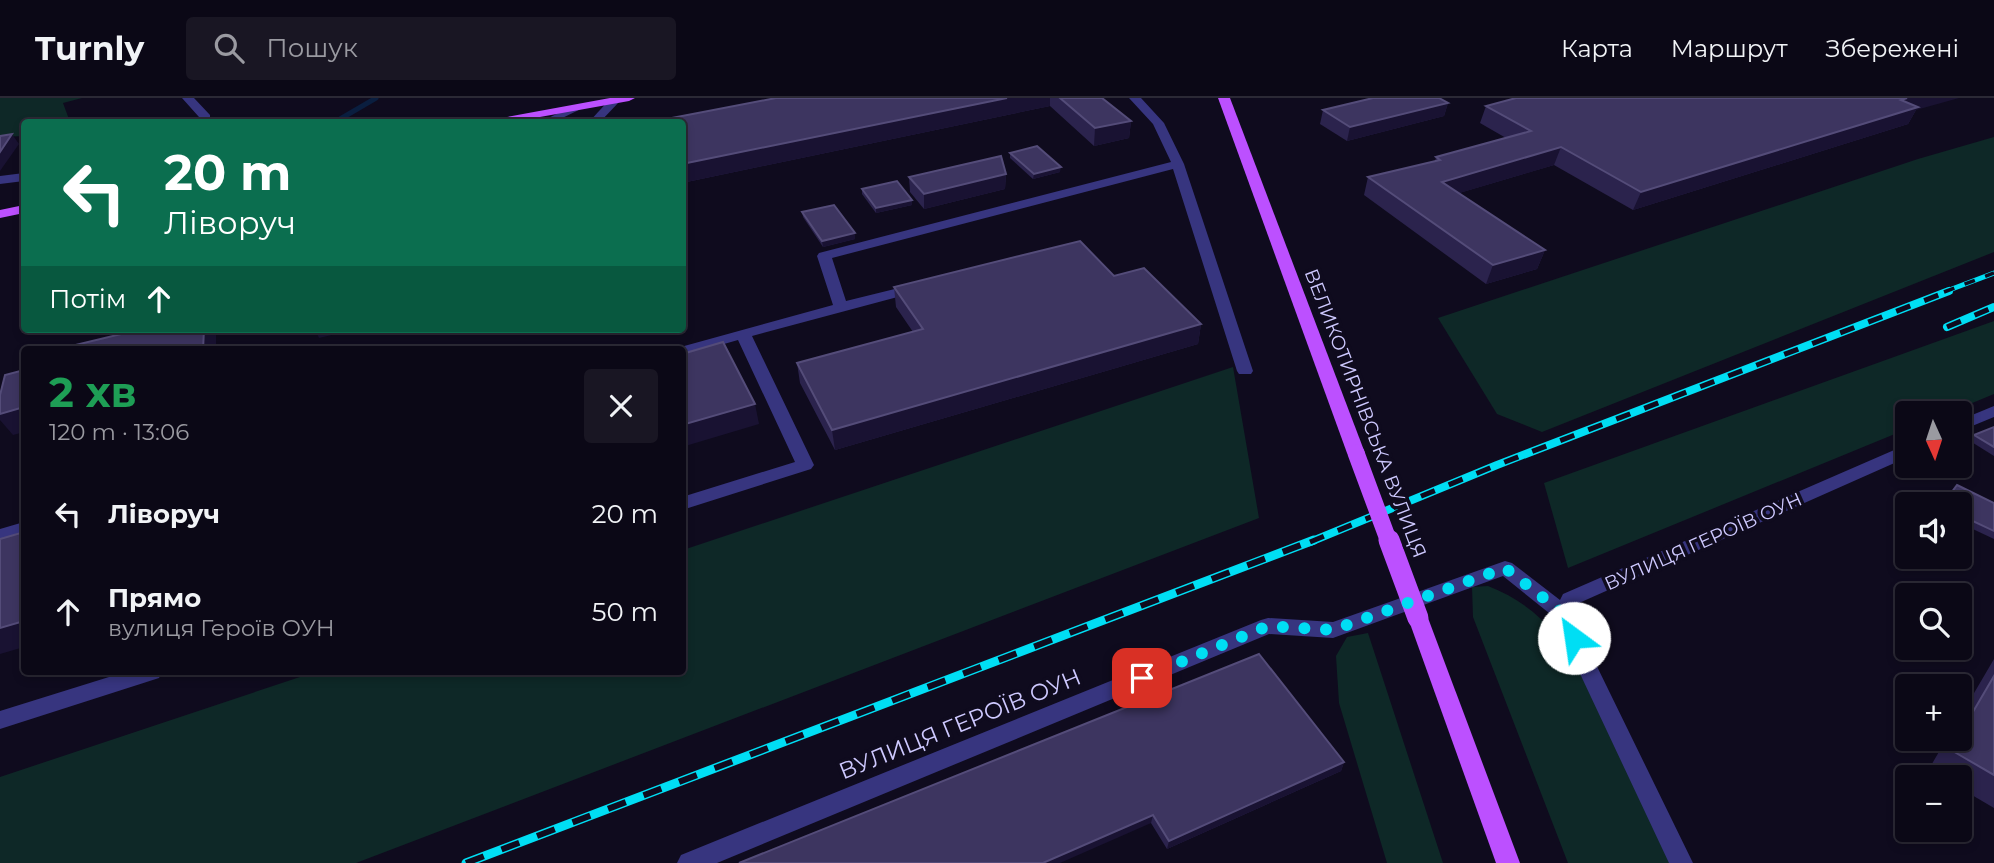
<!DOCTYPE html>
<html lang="uk">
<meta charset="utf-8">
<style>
:root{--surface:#0b0816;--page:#191623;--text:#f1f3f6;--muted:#9a9aa1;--line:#2b2935}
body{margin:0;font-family:Montserrat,sans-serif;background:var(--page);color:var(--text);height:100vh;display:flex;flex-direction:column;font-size:26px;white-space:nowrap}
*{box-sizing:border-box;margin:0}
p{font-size:23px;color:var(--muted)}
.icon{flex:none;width:38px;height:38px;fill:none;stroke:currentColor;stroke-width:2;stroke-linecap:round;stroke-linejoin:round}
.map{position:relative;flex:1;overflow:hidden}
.side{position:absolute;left:21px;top:248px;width:665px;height:329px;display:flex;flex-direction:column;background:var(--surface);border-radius:7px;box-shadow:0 4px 10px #0003,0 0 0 2px var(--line)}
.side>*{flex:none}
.guide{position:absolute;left:21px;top:21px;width:665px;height:214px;border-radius:7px;box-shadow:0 4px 10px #0003,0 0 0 2px var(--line);background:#0b6e4f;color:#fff;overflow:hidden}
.needle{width:46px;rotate:177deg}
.tools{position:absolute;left:1895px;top:303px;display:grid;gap:14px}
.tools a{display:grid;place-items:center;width:77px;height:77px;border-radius:7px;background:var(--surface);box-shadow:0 4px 10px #0003,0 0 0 2px var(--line);font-size:35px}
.pin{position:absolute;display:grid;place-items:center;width:60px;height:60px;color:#fff;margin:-30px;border-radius:14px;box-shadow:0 4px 10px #0006}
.me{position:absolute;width:77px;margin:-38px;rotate:329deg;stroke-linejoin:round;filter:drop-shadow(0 0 5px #0008)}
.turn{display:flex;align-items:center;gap:24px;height:147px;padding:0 28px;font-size:32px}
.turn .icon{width:91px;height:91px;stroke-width:2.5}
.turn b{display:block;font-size:49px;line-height:60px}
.then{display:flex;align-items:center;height:66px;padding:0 28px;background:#0003;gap:14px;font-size:26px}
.round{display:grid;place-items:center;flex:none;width:74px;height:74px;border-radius:7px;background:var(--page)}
.headline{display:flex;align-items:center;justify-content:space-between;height:119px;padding:0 28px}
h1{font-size:42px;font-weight:700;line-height:52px;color:#1e9e55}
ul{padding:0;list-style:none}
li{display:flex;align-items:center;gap:21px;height:98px;padding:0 28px}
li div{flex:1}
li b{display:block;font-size:26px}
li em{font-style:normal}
header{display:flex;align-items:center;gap:42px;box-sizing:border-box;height:98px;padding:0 35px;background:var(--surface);border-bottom:2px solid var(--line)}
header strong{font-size:33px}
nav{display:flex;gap:38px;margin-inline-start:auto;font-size:24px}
.search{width:490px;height:63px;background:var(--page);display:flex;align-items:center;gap:18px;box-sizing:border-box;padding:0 24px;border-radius:7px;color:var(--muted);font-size:26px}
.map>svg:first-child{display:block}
.green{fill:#0e2827}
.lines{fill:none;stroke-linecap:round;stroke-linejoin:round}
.stream{stroke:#0a1e3f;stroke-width:5}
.minor{fill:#37357f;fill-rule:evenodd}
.major{fill:#bc50ff;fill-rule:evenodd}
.rail-far2-casing{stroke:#00def4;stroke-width:5}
.rail-far1-casing{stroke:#00def4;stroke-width:8}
.rail-casing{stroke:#00def4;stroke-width:9}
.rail-far2{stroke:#0f0b1e;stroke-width:3.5;stroke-dasharray:11;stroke-linecap:butt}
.rail-far1{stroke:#0f0b1e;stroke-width:5;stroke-dasharray:15;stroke-linecap:butt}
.rail{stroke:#0f0b1e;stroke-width:6;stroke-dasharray:19;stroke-linecap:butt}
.major-bridge-far1{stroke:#bc50ff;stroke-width:17}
.major-bridge{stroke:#bc50ff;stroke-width:21}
.wall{fill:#2b234d}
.shaded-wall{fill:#191232}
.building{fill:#3d3560;stroke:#544c79;stroke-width:2}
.route{stroke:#00def4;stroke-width:12;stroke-dasharray:0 21.6}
.labels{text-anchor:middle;stroke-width:7;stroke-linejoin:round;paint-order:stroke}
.street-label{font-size:19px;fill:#cec9ff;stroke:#0f0b1e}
.near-street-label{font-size:23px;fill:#cec9ff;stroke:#0f0b1e}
</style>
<header>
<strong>Turnly</strong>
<div class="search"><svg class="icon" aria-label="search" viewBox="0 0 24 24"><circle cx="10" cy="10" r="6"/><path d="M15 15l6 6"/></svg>Пошук</div>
<nav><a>Карта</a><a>Маршрут</a><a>Збережені</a></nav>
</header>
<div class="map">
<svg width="1994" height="765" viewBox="0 0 1994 765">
<rect width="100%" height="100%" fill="#0f0b1e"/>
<g class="green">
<path d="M0,0H82L63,5L70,24H24V38L0,39Z"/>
<path d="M1994,39V154L1542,334L1497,316L1438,220L1918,61Z"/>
<path d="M1994,223V296L1948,315H1908L1907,331L1568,470L1544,385Z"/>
<path d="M1233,269L1259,420L356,765H0V679L315,574H682L683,452Z"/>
<path d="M1488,488C1563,517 1588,584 1619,652C1636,689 1653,727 1670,765H1568L1473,519L1472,489Z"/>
<path d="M1368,535L1443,765H1387L1339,605L1336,558L1347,539Z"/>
</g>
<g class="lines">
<path class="stream" d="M335,24L376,0"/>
<g class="minor">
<path d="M182,0H194L210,17V21L206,24H195L199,19Z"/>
<path d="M1129,0H1141L1164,25L1184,66L1253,273L1251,276H1239L1237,273L1173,71L832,160L846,203L915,186L922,190L920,193L752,238L814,367L811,371L682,412V399L795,364L738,242L682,258V252H675L677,250L833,207L817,158L819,155L1171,64L1153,26Z"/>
<path d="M610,1L620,3L600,24H589Z"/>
<path d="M575,7L585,9L554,24H540Z"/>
<path d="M24,75V83L0,86V78Z"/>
<path d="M1994,308V319L1960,333V322Z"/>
<path d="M1908,346V359L1579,505L1578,519L1587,548L1693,765H1669L1567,548L1559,523L1503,478L1333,540L1269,536L717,765H677L681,757L1261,522L1268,520L1333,524L1505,463L1512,465L1560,502L1563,496Z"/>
<path d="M24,424V438L0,445V431Z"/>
<path d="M125,574H162L159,580L0,631V613Z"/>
</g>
<g class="major">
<path d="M610,0H635L629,3L512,24H490L496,21Z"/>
<path d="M1218,0H1230L1365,355L1362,359H1350L1347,355Z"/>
<path d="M24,107V115L0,120V112Z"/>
<path d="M1418,512L1425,515L1428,520L1520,765H1496L1408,520L1411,515Z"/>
</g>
<defs>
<path id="rail-far2" d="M1944,194L1994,175"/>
<g id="rail-far1">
<path d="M1947,229L1994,209"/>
<path d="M1310,444L1497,367L1949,193"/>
</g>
<path id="rail" d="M466,765L1314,442"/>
</defs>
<use href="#rail-far2" class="rail-far2-casing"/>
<use href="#rail-far1" class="rail-far1-casing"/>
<use href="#rail" class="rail-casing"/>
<use href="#rail-far2" class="rail-far2"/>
<use href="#rail-far1" class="rail-far1"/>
<use href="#rail" class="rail"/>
<path class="major-bridge-far1" d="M1356,355L1389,444"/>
<path class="major-bridge" d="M1389,442L1418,520"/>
</g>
<g class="wall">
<path d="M776,0H1102L1131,23L1129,40L1094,48L1050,8L682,85V24Z"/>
<path d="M1448,5L1444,18L1347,43L1320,26L1323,12Z"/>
<path d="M1486,8L1916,12L1908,26L1633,112L1554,67L1459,95L1545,152L1537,171L1486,186L1364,97L1368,79L1435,63L1436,59L1506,40L1480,25Z"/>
<path d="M1010,55L1060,74L1033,81L1010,60Z"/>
<path d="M1006,76L1005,91L924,111L910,94L909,79Z"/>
<path d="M862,91L912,102V107L876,115L862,96Z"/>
<path d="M802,114L855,141L823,149L803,119Z"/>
<path d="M1114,178L1201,226L1198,246L835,352L800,285L797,265L913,234L896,209L894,189Z"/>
<path d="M1994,329V358L1970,343L1974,337Z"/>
<path d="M1957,387L1994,405V441L1960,425V406H1943Z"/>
<path d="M1994,561V710L1960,690V679H1942L1929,671L1947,640H1960V619Z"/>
<path d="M1344,664L1341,673L1167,751L1151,725L739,765Z"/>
</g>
<g class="shaded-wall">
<path d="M1007,0H1050V8L682,85V66Z"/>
<path d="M1907,0H1959L1916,12L1908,26L1633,112L1641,94Z"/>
<path d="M1448,5L1444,18L1347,43L1350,29Z"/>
<path d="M1131,23L1129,40L1094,48L1095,30Z"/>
<path d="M12,36L19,46L0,73V54Z"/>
<path d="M1561,49L1554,67L1436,102L1442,84Z"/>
<path d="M1061,69L1060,74L1033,81L1034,76Z"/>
<path d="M1006,76L1005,91L924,111V96Z"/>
<path d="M912,102V107L876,115V110Z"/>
<path d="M855,135V141L823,149L822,143Z"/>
<path d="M1545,152L1537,171L1486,186L1493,167Z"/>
<path d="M1201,226L1198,246L835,352L832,332Z"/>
<path d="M204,231H213L216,236V252H203Z"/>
<path d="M315,231H356L319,240Z"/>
<path d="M755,306L759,326L682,349V327Z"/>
<path d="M24,309V334L13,337L0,322V316Z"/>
<path d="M24,523V549L0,556V530Z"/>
<path d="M1344,664L1341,673L1167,751L1169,743Z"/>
<path d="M1153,717L1151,725L1060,765H1043Z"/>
</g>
<g class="building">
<path d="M776,0H1007L682,66V24H651Z"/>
<path d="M1060,0H1102L1131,23L1095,30Z"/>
<path d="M1373,0H1439L1448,5L1350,29L1323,12Z"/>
<path d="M1516,0H1907L1901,2L1918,9L1641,94L1561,49L1442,84L1545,152L1493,167L1368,79L1440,62L1436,59L1531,33L1486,8Z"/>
<path d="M12,36L0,54V38Z"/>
<path d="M1037,48L1061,69L1034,76L1010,55Z"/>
<path d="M1001,58L1006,76L924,96L909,79Z"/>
<path d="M897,83L912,102L876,110L862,91Z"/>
<path d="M834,107L855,135L822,143L802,114Z"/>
<path d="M1080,143L1114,178L1144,170L1201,226L832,332L797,265L923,231L894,189Z"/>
<path d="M142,231H204L203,252H70L71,248Z"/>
<path d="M723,244L755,306L682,327V256Z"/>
<path d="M24,272V309L0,316V297L5,277Z"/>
<path d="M1994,329V349L1974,337Z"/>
<path d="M1957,387L1994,405V433L1960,417V406H1943Z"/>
<path d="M24,434V523L0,530V441Z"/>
<path d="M1259,556L1344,664L1169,743L1153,717L1043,765H739Z"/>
<path d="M1994,578V677L1951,652L1958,640H1960V636Z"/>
</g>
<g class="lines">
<path class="route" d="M1142,580L1268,528L1333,532L1505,470L1568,519L1574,540"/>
</g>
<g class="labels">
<g class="street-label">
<text transform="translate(1366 315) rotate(69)" y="7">ВЕЛИКОТИРНІВСЬКА ВУЛИЦЯ</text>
<text transform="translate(1703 443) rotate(-24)" y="7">ВУЛИЦЯ ГЕРОЇВ ОУН</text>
</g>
<g class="near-street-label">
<text transform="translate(960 626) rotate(-22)" y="8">ВУЛИЦЯ ГЕРОЇВ ОУН</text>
</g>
</g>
</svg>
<div class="tools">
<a><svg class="needle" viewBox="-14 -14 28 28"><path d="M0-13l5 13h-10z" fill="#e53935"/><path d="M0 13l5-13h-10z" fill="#9a9aa1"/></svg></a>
<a><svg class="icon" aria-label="sound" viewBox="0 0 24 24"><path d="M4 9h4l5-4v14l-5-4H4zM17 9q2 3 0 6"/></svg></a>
<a><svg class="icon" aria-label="search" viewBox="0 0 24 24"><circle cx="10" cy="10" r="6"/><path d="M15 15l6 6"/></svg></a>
<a>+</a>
<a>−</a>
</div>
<div class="pin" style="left:1142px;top:580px;background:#d93025"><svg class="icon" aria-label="arrive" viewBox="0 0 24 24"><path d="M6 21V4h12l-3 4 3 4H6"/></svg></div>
<svg class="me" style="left:1574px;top:540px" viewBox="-20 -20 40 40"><circle r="19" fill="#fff"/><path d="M0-13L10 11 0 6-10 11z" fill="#00def4"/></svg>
<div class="guide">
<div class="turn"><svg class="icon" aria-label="left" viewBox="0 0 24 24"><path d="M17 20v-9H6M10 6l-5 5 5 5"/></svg><div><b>20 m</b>Ліворуч</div></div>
<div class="then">Потім<svg class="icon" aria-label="ahead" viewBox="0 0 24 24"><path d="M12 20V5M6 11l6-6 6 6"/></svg></div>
</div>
<section class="side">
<div class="headline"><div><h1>2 хв</h1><p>120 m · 13:06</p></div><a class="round"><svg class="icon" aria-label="close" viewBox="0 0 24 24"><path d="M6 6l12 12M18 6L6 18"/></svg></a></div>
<ul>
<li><svg class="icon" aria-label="left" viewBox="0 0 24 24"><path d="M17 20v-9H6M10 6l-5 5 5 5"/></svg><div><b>Ліворуч</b></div><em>20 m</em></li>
<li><svg class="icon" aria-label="ahead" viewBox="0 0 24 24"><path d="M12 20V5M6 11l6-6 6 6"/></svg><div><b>Прямо</b><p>вулиця Героїв ОУН</p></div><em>50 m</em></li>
</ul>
</section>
</div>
